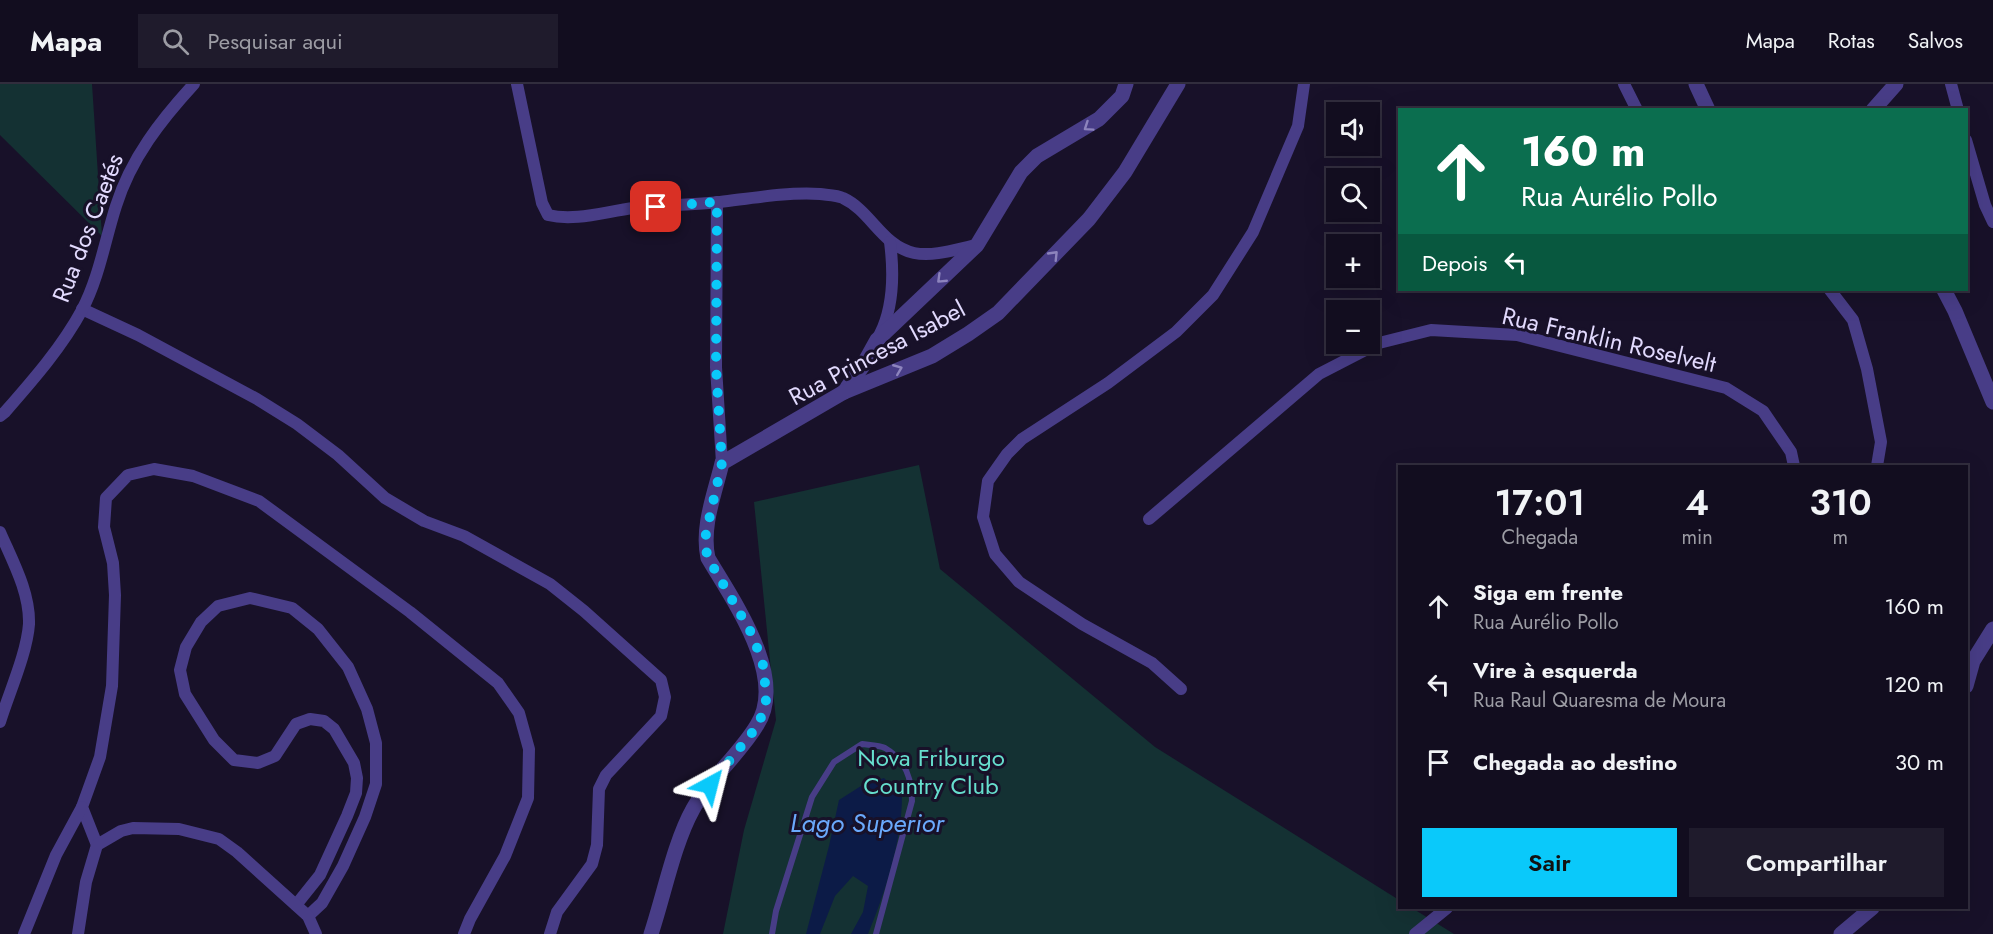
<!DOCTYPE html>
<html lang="pt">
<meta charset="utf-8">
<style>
:root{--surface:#120d1f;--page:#1f1b2c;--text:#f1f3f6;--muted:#9c9ca4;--line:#312d3d;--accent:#0ac9fa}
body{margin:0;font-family:Jost,sans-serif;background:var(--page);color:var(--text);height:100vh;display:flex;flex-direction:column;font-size:22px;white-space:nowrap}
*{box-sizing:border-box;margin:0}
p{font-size:20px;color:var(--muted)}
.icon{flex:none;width:33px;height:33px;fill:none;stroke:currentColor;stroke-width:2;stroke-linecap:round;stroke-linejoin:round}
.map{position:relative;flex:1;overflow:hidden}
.drawer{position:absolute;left:1398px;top:381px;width:570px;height:444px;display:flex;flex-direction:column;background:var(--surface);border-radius:0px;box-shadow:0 6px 24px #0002,0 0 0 2px var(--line)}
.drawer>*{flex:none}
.banner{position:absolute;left:1398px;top:24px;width:570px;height:183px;border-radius:0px;box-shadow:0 6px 24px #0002,0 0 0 2px var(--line);background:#0b6e4f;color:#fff;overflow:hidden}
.buttons{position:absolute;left:1326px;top:18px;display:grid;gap:12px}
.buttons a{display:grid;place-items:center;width:54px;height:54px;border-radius:0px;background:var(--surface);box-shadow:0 6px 24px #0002,0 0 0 2px var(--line);font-size:30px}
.pin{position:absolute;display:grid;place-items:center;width:51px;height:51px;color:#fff;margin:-26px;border-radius:12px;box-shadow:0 3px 9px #0006}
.me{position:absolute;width:66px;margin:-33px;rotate:38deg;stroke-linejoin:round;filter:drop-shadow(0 0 4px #0008)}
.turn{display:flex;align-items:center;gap:21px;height:126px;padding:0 24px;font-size:27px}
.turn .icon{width:78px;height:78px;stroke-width:2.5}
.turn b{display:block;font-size:42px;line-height:51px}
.then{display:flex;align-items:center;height:57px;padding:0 24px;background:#0003;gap:12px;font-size:22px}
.eta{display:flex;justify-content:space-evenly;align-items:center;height:102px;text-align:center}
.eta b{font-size:36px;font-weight:600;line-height:42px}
.cta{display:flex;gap:12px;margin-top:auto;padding:12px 24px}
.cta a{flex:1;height:69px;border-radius:0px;background:var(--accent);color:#111;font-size:24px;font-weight:600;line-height:69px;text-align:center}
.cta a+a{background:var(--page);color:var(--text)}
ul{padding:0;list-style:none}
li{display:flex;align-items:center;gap:18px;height:78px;padding:0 24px}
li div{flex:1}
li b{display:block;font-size:22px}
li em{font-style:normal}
header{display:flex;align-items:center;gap:36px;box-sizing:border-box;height:84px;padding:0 30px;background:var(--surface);border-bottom:2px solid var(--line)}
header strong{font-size:28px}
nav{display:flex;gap:33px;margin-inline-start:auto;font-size:21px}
.search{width:420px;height:54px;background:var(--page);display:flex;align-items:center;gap:15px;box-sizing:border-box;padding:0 21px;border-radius:0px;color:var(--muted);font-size:22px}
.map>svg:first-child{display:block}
.green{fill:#143133}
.water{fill:#0c1b47}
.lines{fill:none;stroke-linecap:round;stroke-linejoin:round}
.service{stroke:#483d87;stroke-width:6}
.minor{stroke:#483d87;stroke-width:12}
.tertiary{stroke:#483d87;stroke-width:15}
.oneway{stroke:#8d84bd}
.route{stroke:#0ac9fa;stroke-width:10;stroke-dasharray:0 18}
.labels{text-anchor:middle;stroke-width:6;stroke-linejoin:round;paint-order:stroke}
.street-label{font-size:24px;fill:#e2dafe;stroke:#181129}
.park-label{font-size:24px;fill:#66decd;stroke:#181129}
.water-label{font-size:26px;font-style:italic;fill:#6aa9fc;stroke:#181129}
</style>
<header>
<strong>Mapa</strong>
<div class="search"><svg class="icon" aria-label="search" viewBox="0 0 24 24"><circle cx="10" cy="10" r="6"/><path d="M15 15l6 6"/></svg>Pesquisar aqui</div>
<nav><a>Mapa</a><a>Rotas</a><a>Salvos</a></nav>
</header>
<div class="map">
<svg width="1993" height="850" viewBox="0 0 1993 850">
<rect width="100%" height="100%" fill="#181129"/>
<g class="green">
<path d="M0,0H92L102,152L0,51Z"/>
<path d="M919,381L940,485L1155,663L1399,816L1400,824H1412L1454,850H723L744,746L776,636L754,418Z"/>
</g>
<path class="water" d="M884,694L902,712C902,757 885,809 868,850H851L863,828L868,802L853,792L835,812L820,850H806L829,762L839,716L861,702Z"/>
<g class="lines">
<path class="service" d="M772,850L776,827L812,713L834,678L862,660C869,661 879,661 885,664C906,676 912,695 912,717L876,850"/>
<g class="minor">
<path d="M517,0L542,119L548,131C575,138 607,127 634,124C663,121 692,121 720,118C753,114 787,108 820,110C827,111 837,111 843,114C871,127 882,162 914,169C934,173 957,165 977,161"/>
<path d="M1624,0L1637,26"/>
<path d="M1951,0L1958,26"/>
<path d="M1966,56L1985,121L1993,138"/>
<path d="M717,118L716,283L722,379"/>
<path d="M1830,206L1853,236L1867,285L1881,358L1877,382"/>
<path d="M82,225L138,251L257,315L297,340L338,371L385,414L424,437L464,452L550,500L584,527L661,596L665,613L661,632L606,691L599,705L597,761L592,780L557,828L550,850"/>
<path d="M880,250C894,222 894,189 890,158"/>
<path d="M0,332L5,328C33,296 62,263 82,226C99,194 105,156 116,122C131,74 161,36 194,0"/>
<path d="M1149,435L1319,290L1379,259L1431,246L1517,251L1726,304L1763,327L1791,368L1794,382"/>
<path d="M0,448C12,476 30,508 29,540C27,569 9,609 0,638"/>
<path d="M1181,605L1152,579L1082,540L1019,498L995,470L983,433L988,397L1007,370L1022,355L1108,299L1176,248L1213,211L1253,148L1298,42L1304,0"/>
<path d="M97,761L82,723L100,673L112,602L115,511L113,479L104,443L106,414L128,391L154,385L193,392L259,417L410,528L498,599L519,629L529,665L528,714L505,772L470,835L464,850"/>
<path d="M296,821L320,791L347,732L356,709L357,694L354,679L334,645L324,637L310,635L296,640L275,672L258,679L234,676L214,656L185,610L180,586L186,563L201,538L218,522L250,514L292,524L318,545L348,583L367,625L376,659V700L365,733L343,782L322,819L308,832"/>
<path d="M24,850L56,771L82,723"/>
<path d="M78,850L86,798L97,761L121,747L133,744L179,745L219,755L237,768L308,832L316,850"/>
<path d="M1415,850L1447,824"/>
</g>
<g class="tertiary">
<path d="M1696,0L1708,26"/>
<path d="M1873,26L1896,0"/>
<path d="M1944,206L1955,227L1993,318"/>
<path d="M844,308L862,283L877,256L977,161L1021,88L1037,72L1099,35L1122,12L1126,0"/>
<path d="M1966,602L1973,577L1993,545"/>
<path d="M651,850C664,811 674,759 693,725C710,694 739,671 757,641C788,593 732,515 708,474C701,443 715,409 722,379L844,308L932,272L968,250L998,229L1089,135L1125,88L1178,0"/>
<path d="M1841,850L1872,824"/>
</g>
</g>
<defs><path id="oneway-chevron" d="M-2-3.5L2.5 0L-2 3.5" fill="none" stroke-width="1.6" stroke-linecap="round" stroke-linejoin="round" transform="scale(1.5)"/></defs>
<g class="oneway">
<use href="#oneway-chevron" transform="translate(1088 43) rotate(146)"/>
<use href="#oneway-chevron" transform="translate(1054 171) rotate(-46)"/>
<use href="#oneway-chevron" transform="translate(941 195) rotate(136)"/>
<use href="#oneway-chevron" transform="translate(898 285) rotate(-22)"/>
</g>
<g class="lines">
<path class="route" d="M656,123L717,118L716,283L722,379L706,449L705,462L708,474L753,552L764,584L766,616L759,640L710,701"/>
</g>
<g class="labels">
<g class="street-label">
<text transform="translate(88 144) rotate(-69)" y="8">Rua dos Caetés</text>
<text transform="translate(1609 256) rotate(13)" y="8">Rua Franklin Roselvelt</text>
<text transform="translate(877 269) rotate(-28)" y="8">Rua Princesa Isabel</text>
</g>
<g class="park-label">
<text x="931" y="682">Nova Friburgo<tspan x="931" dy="28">Country Club</tspan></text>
</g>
<g class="water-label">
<text x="867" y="748">Lago Superior</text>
</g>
</g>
</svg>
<div class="buttons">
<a><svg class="icon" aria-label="sound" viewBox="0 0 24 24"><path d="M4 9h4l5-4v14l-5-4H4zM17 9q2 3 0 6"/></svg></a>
<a><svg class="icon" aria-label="search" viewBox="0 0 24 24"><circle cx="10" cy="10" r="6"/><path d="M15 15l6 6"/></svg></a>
<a>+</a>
<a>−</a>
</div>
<div class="pin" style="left:656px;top:123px;background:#d93025"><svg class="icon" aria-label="arrive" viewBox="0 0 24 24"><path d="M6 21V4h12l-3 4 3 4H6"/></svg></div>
<svg class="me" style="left:710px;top:701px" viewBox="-20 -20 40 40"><path d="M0-17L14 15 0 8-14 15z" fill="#0ac9fa" stroke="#fff" stroke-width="4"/></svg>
<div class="banner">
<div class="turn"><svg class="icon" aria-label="ahead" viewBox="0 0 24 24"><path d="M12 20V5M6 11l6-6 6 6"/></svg><div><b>160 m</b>Rua Aurélio Pollo</div></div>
<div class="then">Depois<svg class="icon" aria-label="left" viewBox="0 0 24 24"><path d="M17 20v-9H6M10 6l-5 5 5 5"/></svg></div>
</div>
<section class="drawer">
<div class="eta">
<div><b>17:01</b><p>Chegada</p></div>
<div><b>4</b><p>min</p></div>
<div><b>310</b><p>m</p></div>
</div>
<ul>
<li><svg class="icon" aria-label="ahead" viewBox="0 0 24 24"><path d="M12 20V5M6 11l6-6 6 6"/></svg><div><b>Siga em frente</b><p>Rua Aurélio Pollo</p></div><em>160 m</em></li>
<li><svg class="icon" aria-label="left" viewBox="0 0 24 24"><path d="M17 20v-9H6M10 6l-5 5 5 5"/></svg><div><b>Vire à esquerda</b><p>Rua Raul Quaresma de Moura</p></div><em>120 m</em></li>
<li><svg class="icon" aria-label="arrive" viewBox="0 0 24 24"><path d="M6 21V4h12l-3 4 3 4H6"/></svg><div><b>Chegada ao destino</b></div><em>30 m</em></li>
</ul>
<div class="cta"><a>Sair</a><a>Compartilhar</a></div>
</section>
</div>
